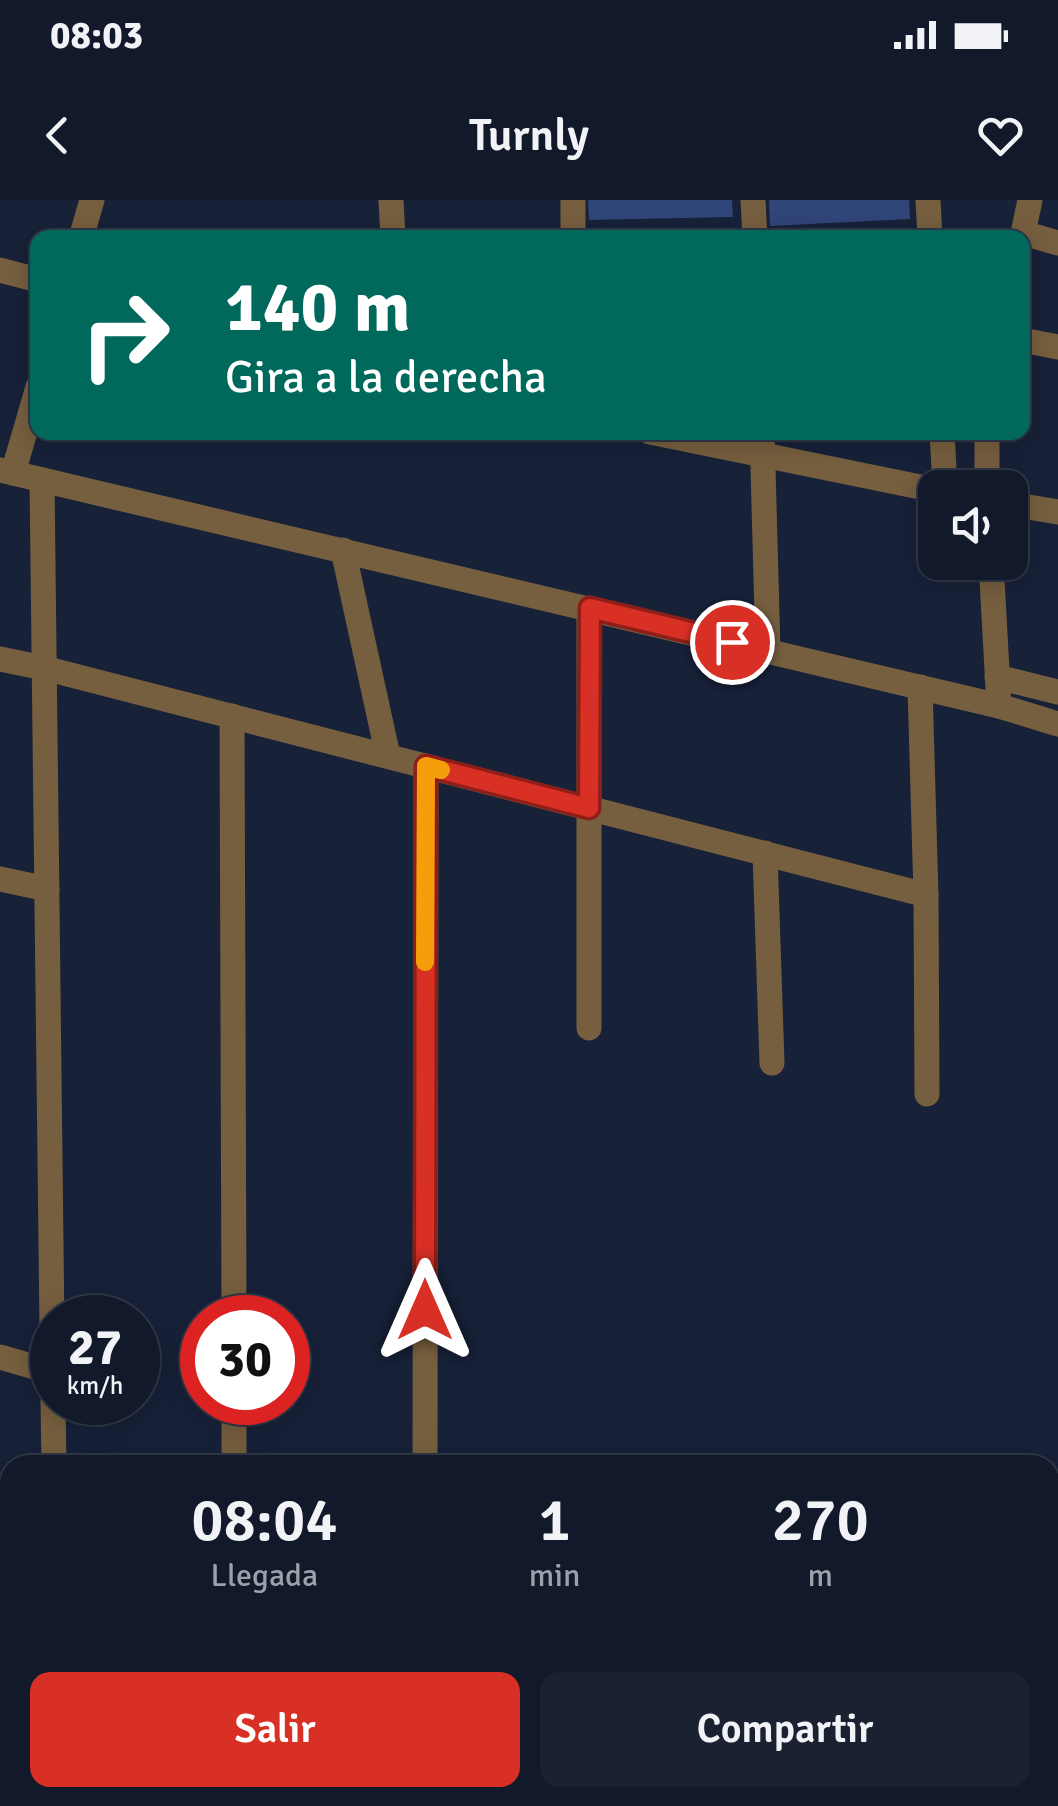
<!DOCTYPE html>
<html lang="es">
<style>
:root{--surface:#11192a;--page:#1a2232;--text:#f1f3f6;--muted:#9ca0a8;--line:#303847;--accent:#d93025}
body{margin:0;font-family:Signika,sans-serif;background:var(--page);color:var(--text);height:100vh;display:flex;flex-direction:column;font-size:38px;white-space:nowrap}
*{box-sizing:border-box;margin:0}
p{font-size:32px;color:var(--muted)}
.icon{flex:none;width:55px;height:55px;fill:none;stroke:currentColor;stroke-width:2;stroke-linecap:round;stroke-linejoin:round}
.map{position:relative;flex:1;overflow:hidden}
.details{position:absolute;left:0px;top:1255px;width:1060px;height:352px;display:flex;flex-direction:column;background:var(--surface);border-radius:30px 30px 0 0;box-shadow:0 5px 25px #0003,0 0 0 2px var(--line)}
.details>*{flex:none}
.top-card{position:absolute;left:30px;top:30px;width:1000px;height:210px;border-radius:20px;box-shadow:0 5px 25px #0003,0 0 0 2px var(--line);background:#00695c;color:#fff;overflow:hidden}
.buttons{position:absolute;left:918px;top:270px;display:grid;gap:20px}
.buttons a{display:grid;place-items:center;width:110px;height:110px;border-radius:20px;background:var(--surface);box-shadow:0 5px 25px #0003,0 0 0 2px var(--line);font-size:50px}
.speed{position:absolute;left:30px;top:1095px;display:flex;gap:20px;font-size:50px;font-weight:700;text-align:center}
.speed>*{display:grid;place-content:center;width:130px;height:130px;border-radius:50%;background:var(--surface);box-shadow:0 5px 25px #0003,0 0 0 2px var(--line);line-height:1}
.speed small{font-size:25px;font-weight:400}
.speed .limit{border:15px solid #d22;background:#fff;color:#111}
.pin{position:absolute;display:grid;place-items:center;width:85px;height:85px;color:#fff;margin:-42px;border:5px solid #fff;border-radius:50%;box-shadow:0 2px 10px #0007}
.me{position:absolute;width:110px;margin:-55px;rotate:0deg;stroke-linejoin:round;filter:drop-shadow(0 0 8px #0008)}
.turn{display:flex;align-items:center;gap:35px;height:210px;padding:0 30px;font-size:45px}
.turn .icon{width:130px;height:130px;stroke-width:2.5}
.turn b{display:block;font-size:70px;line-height:85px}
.eta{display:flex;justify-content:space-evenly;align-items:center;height:170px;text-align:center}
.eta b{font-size:60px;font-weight:600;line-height:70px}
.primary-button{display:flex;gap:20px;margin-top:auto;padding:20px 30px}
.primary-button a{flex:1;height:115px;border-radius:20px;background:var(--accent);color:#fff;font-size:40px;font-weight:600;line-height:115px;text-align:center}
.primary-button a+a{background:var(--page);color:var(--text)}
.status{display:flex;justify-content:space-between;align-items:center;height:70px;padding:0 50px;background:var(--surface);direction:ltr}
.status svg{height:28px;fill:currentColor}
header{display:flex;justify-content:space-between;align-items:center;height:130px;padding:0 30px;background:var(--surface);font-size:45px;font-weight:600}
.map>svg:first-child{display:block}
.green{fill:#304579}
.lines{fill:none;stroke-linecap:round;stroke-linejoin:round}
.street{stroke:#765f3f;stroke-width:25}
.route-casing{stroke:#8d1f18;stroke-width:25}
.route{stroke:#d93025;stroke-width:18}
.slow{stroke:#f59e0b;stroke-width:18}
</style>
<div class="status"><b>08:03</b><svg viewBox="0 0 49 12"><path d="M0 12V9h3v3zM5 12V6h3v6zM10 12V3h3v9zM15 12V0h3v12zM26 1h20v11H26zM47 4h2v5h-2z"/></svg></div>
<header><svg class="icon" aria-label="back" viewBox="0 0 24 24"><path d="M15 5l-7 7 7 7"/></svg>Turnly<svg class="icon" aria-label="heart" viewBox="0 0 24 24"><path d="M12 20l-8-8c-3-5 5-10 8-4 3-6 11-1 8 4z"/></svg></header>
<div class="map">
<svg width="1058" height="1606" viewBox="0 0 1058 1606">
<rect width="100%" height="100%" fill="#172138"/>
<g class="green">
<path d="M588,0H732L733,17L589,20Z"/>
<path d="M769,0H909L910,19L770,26Z"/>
</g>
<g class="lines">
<g class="street">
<path d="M391,0L393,38"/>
<path d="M573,0V38"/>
<path d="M753,0L755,38"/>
<path d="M928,0L930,38"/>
<path d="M1023,33L1058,43"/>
<path d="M81,38L92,0"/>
<path d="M1022,38L1030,0"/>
<path d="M0,70L38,80"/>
<path d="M1022,140L1058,147"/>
<path d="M650,232L935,290"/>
<path d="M762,232L768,451"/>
<path d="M942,232L945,288"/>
<path d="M987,232V288"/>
<path d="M0,270L999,506L1058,524"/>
<path d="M13,273L38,187"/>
<path d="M42,280L52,1129"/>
<path d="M1010,304L1058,312"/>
<path d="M343,350L388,556"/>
<path d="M991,362L999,506"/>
<path d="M0,459L44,468L926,695"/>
<path d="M997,477L1058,492"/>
<path d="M920,487L926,695L927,894"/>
<path d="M232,516L234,1118"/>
<path d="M765,653L772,863"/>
<path d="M0,679L47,689"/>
<path d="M589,828V408"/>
<path d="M0,1157L52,1172"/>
<path d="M53,1202L54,1265"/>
<path d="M234,1202V1265"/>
<path d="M425,1265L426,566"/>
<path d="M0,1458L10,1460"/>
<path d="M496,1598L497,1606"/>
<path d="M600,1598L638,1606"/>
<path d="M123,1606V1598"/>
<path d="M351,1606V1598"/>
</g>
</g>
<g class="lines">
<defs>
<path id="route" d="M425,1110L426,566L589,608L590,408L732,442"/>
</defs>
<use href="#route" class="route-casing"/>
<use href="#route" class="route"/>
<path class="slow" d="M425,762L426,566L441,570"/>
</g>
</svg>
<div class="buttons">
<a><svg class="icon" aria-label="sound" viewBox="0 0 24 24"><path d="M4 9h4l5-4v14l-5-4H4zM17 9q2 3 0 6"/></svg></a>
</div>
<div class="speed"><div>27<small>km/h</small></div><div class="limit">30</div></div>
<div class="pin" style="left:732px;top:442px;background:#d93025"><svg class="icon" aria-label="arrive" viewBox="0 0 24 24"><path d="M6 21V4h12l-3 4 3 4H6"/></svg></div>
<svg class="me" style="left:425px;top:1110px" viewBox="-20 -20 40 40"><path d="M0-17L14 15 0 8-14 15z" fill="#d93025" stroke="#fff" stroke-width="4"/></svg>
<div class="top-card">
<div class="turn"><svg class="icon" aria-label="right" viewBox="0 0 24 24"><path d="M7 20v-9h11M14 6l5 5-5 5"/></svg><div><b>140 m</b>Gira a la derecha</div></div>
</div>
<section class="details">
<div class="eta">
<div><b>08:04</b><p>Llegada</p></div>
<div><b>1</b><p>min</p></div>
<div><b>270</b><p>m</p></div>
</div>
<div class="primary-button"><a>Salir</a><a>Compartir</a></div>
</section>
</div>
